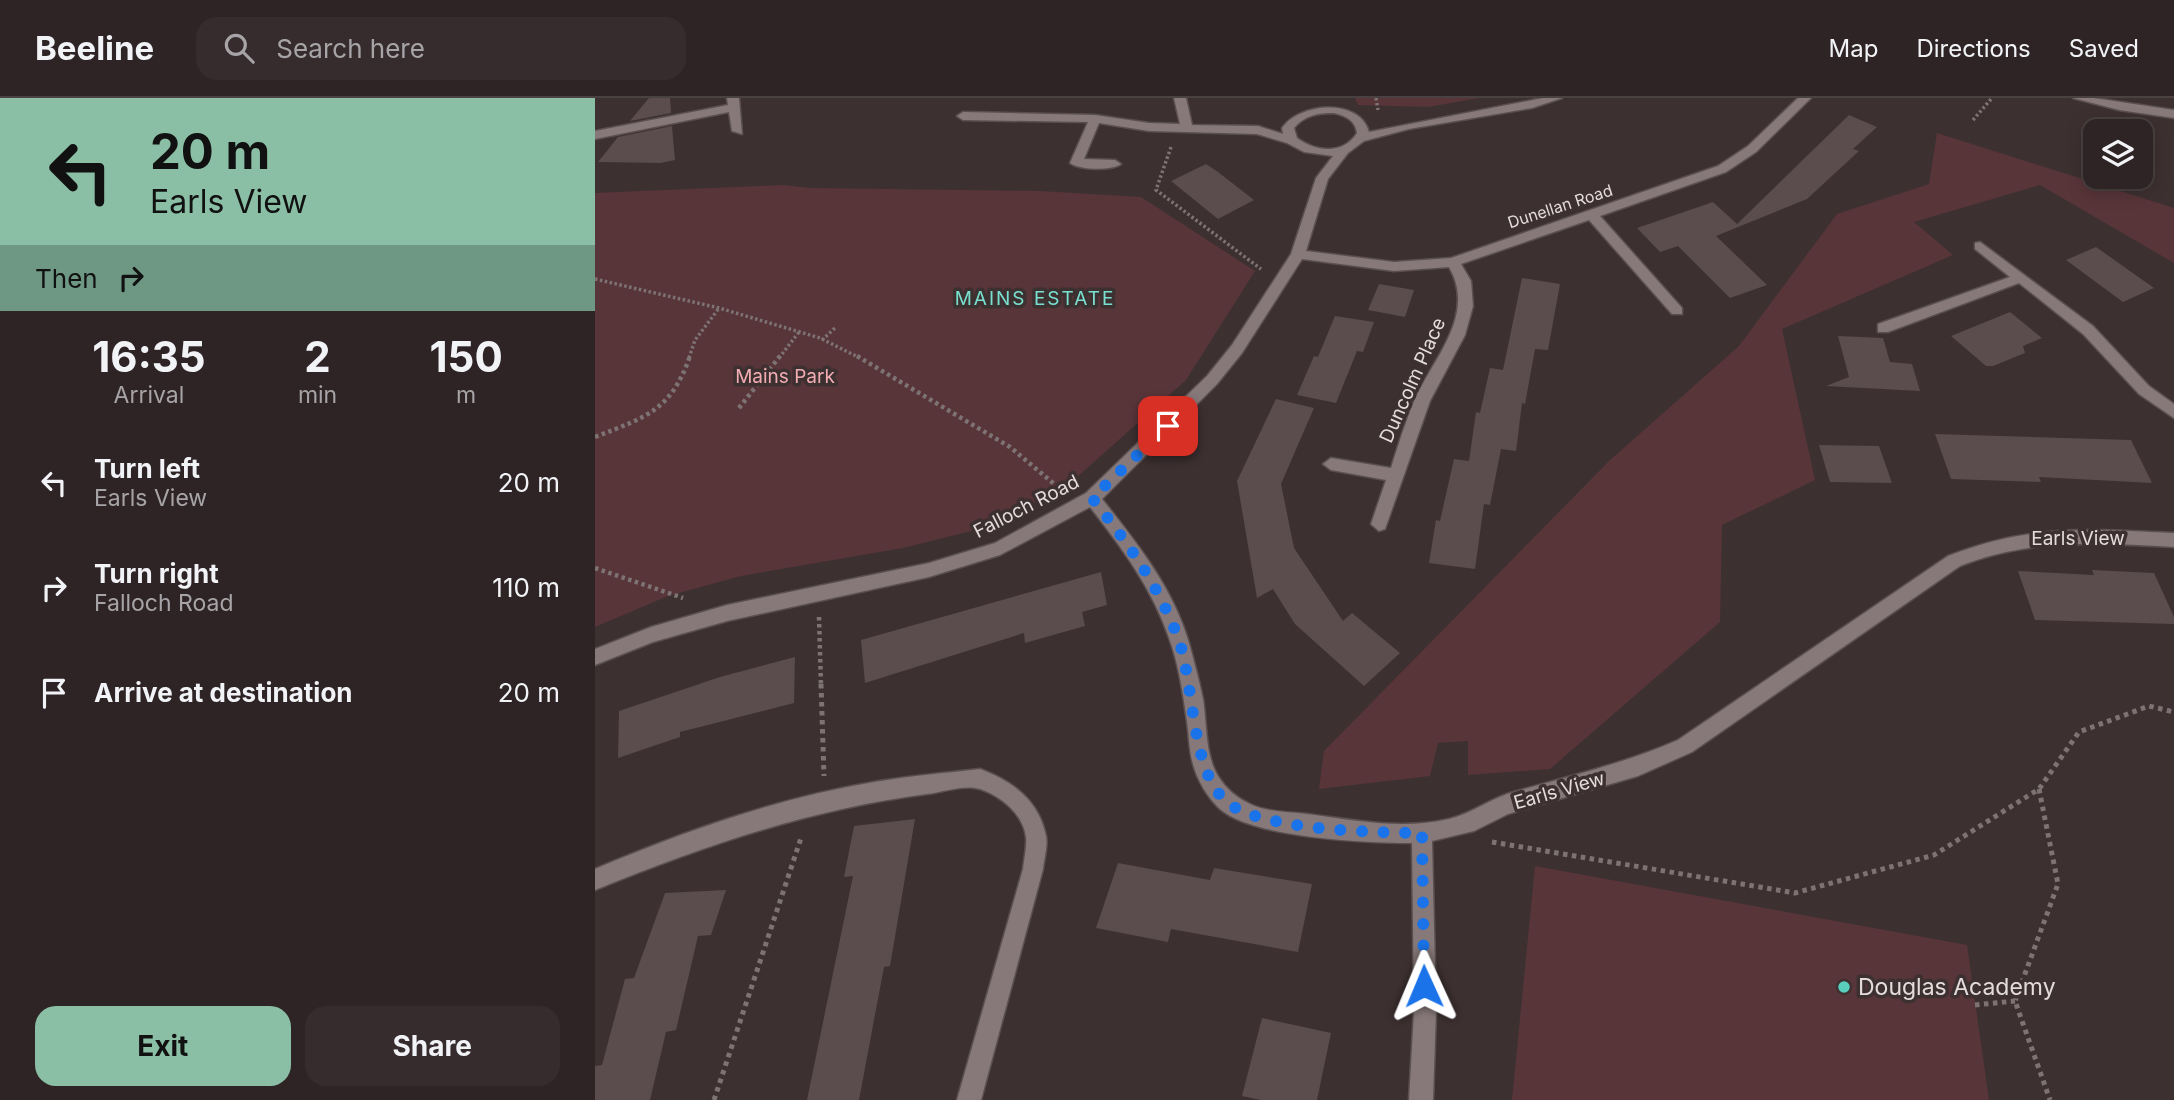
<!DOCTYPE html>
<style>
:root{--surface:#2e2425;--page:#362c2d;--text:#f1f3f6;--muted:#a7a4a7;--line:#494142;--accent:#8abfa5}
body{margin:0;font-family:Inter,sans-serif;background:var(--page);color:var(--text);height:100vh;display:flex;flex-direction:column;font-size:26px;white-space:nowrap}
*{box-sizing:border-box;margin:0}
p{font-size:23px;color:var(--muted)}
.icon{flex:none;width:38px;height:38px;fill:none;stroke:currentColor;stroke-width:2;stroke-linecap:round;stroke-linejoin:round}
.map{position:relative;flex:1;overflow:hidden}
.sheet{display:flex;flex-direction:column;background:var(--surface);width:595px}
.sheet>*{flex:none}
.hud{background:#8abfa5;color:#111;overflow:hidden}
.controls{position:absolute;left:1488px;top:21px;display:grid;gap:14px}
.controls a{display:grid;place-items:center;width:70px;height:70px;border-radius:14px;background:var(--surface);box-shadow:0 4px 18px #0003,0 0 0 2px var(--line);font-size:35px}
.pin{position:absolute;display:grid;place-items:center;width:60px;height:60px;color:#fff;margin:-30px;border-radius:14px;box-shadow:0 4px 10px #0006}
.me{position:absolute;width:77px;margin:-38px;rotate:359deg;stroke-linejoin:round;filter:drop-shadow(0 0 5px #0008)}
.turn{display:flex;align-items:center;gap:24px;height:147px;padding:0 35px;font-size:32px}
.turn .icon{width:91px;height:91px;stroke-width:2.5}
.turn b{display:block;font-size:49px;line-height:60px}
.then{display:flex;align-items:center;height:66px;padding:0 35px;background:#0003;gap:14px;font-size:26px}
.eta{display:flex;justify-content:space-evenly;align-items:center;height:119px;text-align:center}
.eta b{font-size:42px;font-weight:700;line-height:49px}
.action{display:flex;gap:14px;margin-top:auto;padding:14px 35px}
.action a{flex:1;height:80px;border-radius:21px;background:var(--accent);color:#111;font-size:28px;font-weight:700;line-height:80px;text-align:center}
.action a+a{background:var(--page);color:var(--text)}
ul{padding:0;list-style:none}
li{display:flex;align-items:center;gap:21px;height:105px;padding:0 35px}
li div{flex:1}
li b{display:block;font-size:26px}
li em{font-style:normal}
header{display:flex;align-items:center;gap:42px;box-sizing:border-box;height:98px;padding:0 35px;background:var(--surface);border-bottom:2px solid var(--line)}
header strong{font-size:33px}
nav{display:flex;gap:38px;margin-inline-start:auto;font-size:24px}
.search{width:490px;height:63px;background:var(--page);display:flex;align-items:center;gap:18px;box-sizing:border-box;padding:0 24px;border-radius:21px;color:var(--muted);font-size:26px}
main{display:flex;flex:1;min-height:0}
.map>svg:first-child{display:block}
.green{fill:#583539}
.building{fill:#5b4c4d}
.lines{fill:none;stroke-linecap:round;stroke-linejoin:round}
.minor-casing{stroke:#5a4f50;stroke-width:3}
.path-far2{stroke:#7e7374;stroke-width:3.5;stroke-dasharray:2.5 2.5;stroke-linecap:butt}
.path-far1{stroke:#7e7374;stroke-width:4.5;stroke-dasharray:3.5 3.5;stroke-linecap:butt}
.path{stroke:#7e7374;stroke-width:5;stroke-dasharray:4.5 4.5;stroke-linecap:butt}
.minor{fill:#877879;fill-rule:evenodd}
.route{stroke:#1a73e8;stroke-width:12;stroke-dasharray:0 21.6}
.poi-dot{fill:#5acebc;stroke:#3d3031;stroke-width:2.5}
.labels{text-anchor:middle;stroke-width:7;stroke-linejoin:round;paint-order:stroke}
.far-street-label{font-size:16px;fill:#e4dbdc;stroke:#3d3031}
.far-quarter-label{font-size:19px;letter-spacing:2px;fill:#79e0cf;stroke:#3d3031}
.park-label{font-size:19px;fill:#f2adb3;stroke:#3d3031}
.street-label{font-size:19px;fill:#e4dbdc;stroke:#3d3031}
.near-poi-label{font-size:23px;fill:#e4dbdc;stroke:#3d3031;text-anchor:start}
</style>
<header>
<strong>Beeline</strong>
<div class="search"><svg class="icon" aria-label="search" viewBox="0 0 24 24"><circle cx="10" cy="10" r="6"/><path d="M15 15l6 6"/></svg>Search here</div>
<nav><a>Map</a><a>Directions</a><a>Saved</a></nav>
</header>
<main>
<section class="sheet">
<div class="hud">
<div class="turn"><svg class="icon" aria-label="left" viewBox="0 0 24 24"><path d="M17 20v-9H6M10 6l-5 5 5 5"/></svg><div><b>20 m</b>Earls View</div></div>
<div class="then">Then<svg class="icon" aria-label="right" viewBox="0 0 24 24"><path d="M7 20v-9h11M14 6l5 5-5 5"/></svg></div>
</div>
<div class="eta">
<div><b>16:35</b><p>Arrival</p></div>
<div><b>2</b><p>min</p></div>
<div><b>150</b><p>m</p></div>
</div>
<ul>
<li><svg class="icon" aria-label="left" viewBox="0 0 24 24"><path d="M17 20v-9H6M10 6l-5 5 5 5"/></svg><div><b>Turn left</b><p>Earls View</p></div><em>20 m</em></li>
<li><svg class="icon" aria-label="right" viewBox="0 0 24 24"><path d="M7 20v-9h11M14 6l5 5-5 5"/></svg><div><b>Turn right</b><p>Falloch Road</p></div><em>110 m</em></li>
<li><svg class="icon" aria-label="arrive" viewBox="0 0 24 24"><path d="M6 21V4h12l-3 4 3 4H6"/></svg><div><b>Arrive at destination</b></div><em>20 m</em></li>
</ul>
<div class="action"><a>Exit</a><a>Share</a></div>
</section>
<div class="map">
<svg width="1579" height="1002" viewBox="0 0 1579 1002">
<rect width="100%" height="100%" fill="#3d3031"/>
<g class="green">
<path d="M760,0H884L833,9L763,7Z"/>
<path d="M1342,35L1579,110V165L1445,87L1319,124L1358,157L1187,231L1220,382L1127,427L1125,524L955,671L873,677V643L843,645L835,678L724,691L729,653L1014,363L1144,248L1242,116L1334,86Z"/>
<path d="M188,87L215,90L445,93L546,99L660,173L591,282L481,380L404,426L308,450L146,478L73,498L0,529V95Z"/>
<path d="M940,768L1372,847L1394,1002H917Z"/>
</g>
<g class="building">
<path d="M54,0H75L76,15L35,23Z"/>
<path d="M1254,17L1282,29L1258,51L1264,53L1212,101L1121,138L1172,187L1135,200L1083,148L1065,154L1042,130L1118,104L1142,126Z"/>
<path d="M77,28L80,62L66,65L3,64L23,39Z"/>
<path d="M611,66L623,74L659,102L623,121L576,83Z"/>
<path d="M1501,149L1559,190L1528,204L1471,162Z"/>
<path d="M927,180L965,186L953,252L940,251L930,306L927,305L921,353L906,351L895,407L889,406L880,471L834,465L841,422L845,423L859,361L874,363L881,314L885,315L895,270L908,272Z"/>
<path d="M784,186L819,192L810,219L773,212Z"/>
<path d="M1415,214L1447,240L1428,248L1430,255L1398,268H1391L1356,238Z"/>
<path d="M740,218L779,224L768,254L762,253L741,305L702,297L719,258L723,259Z"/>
<path d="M1243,238L1288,240L1295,264L1317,266L1325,293L1231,288L1254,279Z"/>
<path d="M681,301L719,310L686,386L699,450L748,523L757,515L805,555L769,588L700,526L678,491L662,500L642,383Z"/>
<path d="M1340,336L1536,342L1557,385L1444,379L1446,384L1356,381Z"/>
<path d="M1224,347L1284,348L1297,385L1235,384Z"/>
<path d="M1497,472L1559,475L1579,519V526L1440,522L1423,473L1499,477Z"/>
<path d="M506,474L512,507L487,514L490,528L430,545L429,535L270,585L266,542Z"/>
<path d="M200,559L199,605L85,634V639L23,660L24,613L125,579Z"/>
<path d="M320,721L295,868L289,869L264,1002H212L258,778L249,779L259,728Z"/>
<path d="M523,765L615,782L619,770L717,786L703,854L576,831L573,844L501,830Z"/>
<path d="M131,792L116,837L103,838L81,932L71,934L55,1002H0V968L7,967L30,881L39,880L70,795Z"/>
<path d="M667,920L736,935L722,1002H666L647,998Z"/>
</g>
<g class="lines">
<defs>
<g id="minor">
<path d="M132,0H144L147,36L137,33L134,14L0,41V33L133,7Z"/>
<path d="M579,0H591L597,27L663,28L688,36L687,30C705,4 765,0 774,34L948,0H967L937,10L814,31L769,43L753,55L733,81L711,153L799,164L856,160L1123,68L1153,48L1203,0H1216L1161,54L1131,74L1005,118L1087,210V216H1077L994,122L866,166L876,183L878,208L870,237L835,303L790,431L784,433L776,426L791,382L736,372L728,366L736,360L796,370C803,348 810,325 819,303C838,260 882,217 854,169L799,173L707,161L647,255L622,286L507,401C542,445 578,490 594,545C599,563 604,582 608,601C612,626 610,657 623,678C631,691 642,700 655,706C672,714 693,714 712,716C758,722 807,732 854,721C875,716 892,703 912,696C970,679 1028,666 1083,642L1353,458C1434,426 1494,431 1579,435V449C1505,445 1435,440 1365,468L1097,654L1043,678L913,716L879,733L837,743L841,913L838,1002H814L819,913L817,745C773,745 658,740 625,711C613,700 602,682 598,666C594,653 594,637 592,624C588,596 584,567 574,540C557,490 527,450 495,409L405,457L334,479L132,523L58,544L0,567V551L56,529L132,507L334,465L400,445L491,395L612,278L637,247L696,156L721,80L738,58L709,54L692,45L662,36L554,33L504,25L489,61L520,62L526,66C517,73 484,72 475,65L493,24L368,22L362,18L368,14L500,17L554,25L585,26ZM739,15C751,18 760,22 762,35C748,57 721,54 702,40L699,30C710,17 723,15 739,15Z"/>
<path d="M1478,0H1499L1579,12V20L1524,12Z"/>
<path d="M1385,144L1498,228L1554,288L1579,306V320L1544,296L1488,236L1424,185L1293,234H1283V226L1415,179L1380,151V145Z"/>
<path d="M385,671C417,683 444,702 451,738C453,748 449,761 448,771L386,1002H362L428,771C429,761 432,749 431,739C428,716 406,698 385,691C372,686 347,694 332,696C216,711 108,748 0,792V771C90,733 183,700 279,684C314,678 350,675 385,671Z"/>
</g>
</defs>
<use href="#minor" class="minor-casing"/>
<g class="path-far2">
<path d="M781,0L783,12"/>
<path d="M1378,22L1397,0"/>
<path d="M576,49L561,92L666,171"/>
<path d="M0,181L124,210L225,240L265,260"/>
<path d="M227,242L241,229"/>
<path d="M94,260L100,242L124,210"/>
<path d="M184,260L204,234"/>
</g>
<g class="path-far1">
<path d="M262,258L415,349L465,391"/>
<path d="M144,310L185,258"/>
<path d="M0,339C51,319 76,313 95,258"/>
<path d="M0,470L88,500"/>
<path d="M224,519L226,588"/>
</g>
<g class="path">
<path d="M226,586L229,678"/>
<path d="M1444,691L1463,786L1420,903L1455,1002"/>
<path d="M897,744L1200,795L1339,757L1444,691L1484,634L1554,608L1579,614"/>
<path d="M1380,907L1420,903"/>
<path d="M119,1002L206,740"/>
</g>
<use href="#minor" class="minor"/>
</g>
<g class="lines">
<path class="route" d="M573,328L497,400C532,444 563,486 583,540C600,586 595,675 633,705C666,732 783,735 827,735L829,888"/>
</g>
<circle class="poi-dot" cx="1249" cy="889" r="7"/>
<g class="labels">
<g class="far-street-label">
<text transform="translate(965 108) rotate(-18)" y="6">Dunellan Road</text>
</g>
<g class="far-quarter-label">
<text x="440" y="207">MAINS ESTATE</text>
</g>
<g class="park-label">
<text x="190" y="285">Mains Park</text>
</g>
<g class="street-label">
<text transform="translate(817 282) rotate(-66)" y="7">Duncolm Place</text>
<text transform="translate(431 408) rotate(-27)" y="7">Falloch Road</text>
<text x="1483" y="447">Earls View</text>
<text transform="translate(964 692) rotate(-16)" y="7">Earls View</text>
</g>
<g class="near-poi-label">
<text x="1263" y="897">Douglas Academy</text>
</g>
</g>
</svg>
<div class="controls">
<a><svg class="icon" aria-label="layers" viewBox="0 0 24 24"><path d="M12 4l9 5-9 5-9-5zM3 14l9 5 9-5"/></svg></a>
</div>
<div class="pin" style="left:573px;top:328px;background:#d93025"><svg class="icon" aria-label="arrive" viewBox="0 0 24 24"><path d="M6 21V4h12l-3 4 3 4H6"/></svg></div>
<svg class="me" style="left:829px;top:888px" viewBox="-20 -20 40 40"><path d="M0-17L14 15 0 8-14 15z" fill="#1a73e8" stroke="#fff" stroke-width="4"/></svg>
</div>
</main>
